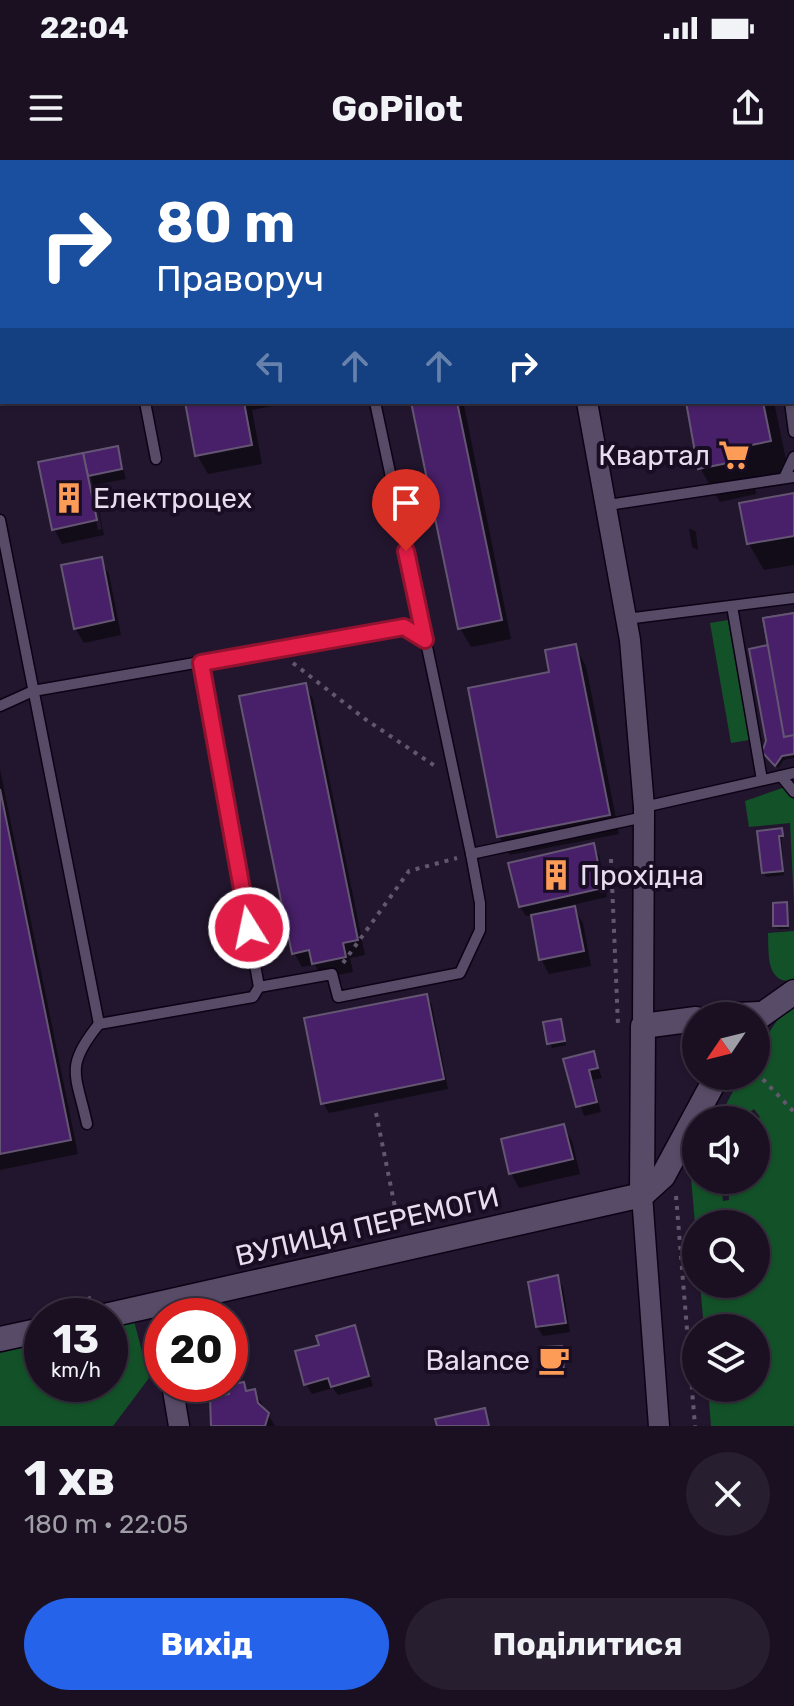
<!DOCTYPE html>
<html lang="uk">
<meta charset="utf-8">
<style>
:root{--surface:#1a1022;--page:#271e2f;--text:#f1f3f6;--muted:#9f9da5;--line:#383040;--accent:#2563eb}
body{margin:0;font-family:Rubik,sans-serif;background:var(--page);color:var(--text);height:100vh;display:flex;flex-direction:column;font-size:30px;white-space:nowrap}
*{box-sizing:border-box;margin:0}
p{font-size:26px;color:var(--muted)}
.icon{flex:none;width:44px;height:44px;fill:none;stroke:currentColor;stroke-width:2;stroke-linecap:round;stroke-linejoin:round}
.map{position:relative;height:1266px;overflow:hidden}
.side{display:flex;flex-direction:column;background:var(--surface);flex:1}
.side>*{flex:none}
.banner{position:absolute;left:0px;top:0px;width:794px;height:244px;box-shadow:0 2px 6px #0004,0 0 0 2px var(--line);background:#1a4fa0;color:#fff;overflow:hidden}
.needle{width:52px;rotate:235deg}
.controls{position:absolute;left:682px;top:842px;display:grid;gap:16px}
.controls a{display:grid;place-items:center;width:88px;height:88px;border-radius:50%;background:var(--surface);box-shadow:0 2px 6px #0004,0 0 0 2px var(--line);font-size:40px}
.speed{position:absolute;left:24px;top:1138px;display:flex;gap:16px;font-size:40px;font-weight:700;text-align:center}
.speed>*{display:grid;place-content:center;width:104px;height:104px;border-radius:50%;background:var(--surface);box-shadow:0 2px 6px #0004,0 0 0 2px var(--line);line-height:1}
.speed small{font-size:20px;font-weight:400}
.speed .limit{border:12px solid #d22;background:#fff;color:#111}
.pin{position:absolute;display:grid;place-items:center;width:68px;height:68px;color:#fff;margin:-82px -34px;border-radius:50% 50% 50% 0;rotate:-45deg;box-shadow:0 0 8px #0007}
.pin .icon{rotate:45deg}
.me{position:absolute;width:88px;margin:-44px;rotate:350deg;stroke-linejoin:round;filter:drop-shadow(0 0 6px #0008)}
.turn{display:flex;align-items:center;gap:28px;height:168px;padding:0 24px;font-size:36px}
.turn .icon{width:104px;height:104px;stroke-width:2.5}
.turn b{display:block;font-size:56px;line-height:68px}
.lanes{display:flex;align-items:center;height:76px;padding:0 24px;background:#0003;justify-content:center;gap:40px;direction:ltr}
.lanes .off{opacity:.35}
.round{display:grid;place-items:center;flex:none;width:84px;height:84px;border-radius:42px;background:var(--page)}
.summary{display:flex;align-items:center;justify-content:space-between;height:136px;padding:0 24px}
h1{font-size:48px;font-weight:700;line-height:60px}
.action{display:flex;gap:16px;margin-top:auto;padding:16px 24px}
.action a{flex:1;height:92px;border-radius:48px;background:var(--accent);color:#fff;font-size:32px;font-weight:700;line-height:92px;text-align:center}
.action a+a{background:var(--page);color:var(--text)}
.status{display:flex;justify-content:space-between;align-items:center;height:56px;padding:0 40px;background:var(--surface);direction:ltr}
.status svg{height:22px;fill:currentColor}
header{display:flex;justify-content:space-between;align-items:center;height:104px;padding:0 24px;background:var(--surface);font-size:36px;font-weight:700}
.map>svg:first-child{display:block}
.green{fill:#135228}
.shadow{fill:#0007;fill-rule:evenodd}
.building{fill:#481f69;stroke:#645673;stroke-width:2}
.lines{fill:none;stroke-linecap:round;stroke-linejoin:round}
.service-casing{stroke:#0c0215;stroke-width:13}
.minor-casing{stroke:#0c0215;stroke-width:23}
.tertiary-casing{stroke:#0c0215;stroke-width:27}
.path{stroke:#62576d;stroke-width:4;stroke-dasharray:4 6;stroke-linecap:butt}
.service{stroke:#584b67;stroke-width:10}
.minor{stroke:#584b67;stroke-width:20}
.tertiary{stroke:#584b67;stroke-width:24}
.route-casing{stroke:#92132f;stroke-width:20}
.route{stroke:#e11d48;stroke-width:14}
.labels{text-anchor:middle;stroke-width:8;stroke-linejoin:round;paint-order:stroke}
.poi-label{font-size:28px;fill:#e6deef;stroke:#190d24;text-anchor:end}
.street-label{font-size:28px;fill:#e6deef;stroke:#190d24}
</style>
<div class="status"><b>22:04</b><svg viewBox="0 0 49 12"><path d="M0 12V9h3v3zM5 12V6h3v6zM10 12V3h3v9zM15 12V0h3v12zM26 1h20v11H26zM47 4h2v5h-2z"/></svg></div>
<header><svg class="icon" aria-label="menu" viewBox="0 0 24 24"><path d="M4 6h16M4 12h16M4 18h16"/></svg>GoPilot<svg class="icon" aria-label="share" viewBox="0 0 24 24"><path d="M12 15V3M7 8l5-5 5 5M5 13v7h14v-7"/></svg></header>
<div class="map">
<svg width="794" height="1266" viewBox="0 0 794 1266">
<rect width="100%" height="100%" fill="#22162e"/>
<g class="green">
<path d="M728,460L749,580L731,583L710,463Z"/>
<path d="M794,624V743L790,663L749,667L745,641Z"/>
<path d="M794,771V821C765,824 769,793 768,773Z"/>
<path d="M794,835V1266H711L708,1228H756V1168H704L700,1124H756V1064H696V1075L691,1018L696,1001V1020H721L723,1041L729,1040L728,1020H756V960L760,957L754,949L746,955L749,960H718L741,916H756V892Z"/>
<path d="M134,1161L149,1218L113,1266H0V1193L42,1183V1224H110V1166Z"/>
</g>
<g class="shadow">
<path d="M0,27L2,35V111L0,103Z"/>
<path d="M792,43L794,45L792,121Z"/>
<path d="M187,242H293L252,250L262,304L208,314L197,295Z"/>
<path d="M413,242L464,245L511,479L471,487L460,468Z"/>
<path d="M688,242H774L789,314L754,322L756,334L720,342L700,308Z"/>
<path d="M117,288L126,319L94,325L104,375L62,384L54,369L40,304ZM85,308H89L102,369L98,370Z"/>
<path d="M794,335V405L764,410L749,384L742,344Z"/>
<path d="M689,368L696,372L698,390L692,387Z"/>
<path d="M100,399L109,414L121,475L84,483L75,468Z"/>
<path d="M794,455V598L784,600L778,608L766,596L770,487Z"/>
<path d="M575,487L586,506L619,674L510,695L499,676L552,514Z"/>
<path d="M305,525L313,539L365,795L350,798L353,812L322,818L315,805L302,807L294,793Z"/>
<path d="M0,609L78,994L0,1010Z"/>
<path d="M781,670L784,715L766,717L764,713Z"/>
<path d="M593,686L599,695L607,737L572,745L583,763L591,806L549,814L541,799L533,755L526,756L520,747L511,704Z"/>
<path d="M786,744L789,769H778L775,765Z"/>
<path d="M426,836L432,845L448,929L329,953L323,943Z"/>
<path d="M560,861L566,885L552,888L545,864Z"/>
<path d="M593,893L602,918L593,920L601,952L584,956L566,900Z"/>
<path d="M563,966L572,981L580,1014L519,1028L511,1013Z"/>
<path d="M557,1117L563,1127L570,1172L543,1176L537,1167Z"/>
<path d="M354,1168L373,1226L338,1235L333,1228L312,1234L306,1224L321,1186Z"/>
<path d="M561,1188L565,1216L551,1217L548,1213Z"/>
<path d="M243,1224L248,1233L254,1231L275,1266H213Z"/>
</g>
<g class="building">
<path d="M185,242H244L252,285L195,296Z"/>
<path d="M411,242H457L502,460L458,469Z"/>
<path d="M686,242H763L771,281L736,288L738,301L698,309Z"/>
<path d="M118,286L122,309L88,316L83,293Z"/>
<path d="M83,293L97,360L52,370L38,302Z"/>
<path d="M794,333V376L747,384L739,343Z"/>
<path d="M102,397L114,460L74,469L61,405Z"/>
<path d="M794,453V594L782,596L775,606L762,592L766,581L749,489L768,485L763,458Z"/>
<path d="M794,453V575L784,577L763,458Z"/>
<path d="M576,484L610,655L497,677L468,528L549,512L545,490Z"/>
<path d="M306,523L358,780L343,783L346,797L312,804L309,790L292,794L239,536Z"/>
<path d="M0,629L71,980L0,994Z"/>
<path d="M782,668L783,676H779L783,711L762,713L757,671Z"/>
<path d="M594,683L603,728L519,747L508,703Z"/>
<path d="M787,742L788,766H773V743Z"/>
<path d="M575,746L584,791L539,800L531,755Z"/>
<path d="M427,834L444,919L321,944L304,858Z"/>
<path d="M561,859L565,881L547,884L543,862Z"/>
<path d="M594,891L598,908L589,910L597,942L576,947L563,899Z"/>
<path d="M564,964L573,999L509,1014L501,979Z"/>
<path d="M558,1115L566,1163L536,1167L528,1122Z"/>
<path d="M355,1165L369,1216L331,1227L328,1218L304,1225L295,1191L319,1185L316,1176Z"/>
<path d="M562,1186L564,1212L546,1214L544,1187Z"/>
<path d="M244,1222L246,1231L255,1229L258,1243L269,1253L265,1266H211L210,1237L229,1234L228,1225Z"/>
<path d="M485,1248L489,1266H437L435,1259Z"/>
</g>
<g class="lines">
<defs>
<g id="service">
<path d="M92,0L95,2"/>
<path d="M307,0L309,2"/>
<path d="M102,2L109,0"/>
<path d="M335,2L336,0"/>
<path d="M792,107L794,105"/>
<path d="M145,242L156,299"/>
<path d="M375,242L471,694L644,657"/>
<path d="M790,242L794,272"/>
<path d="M784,318L794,297"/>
<path d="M608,345L794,317"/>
<path d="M0,360L99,864"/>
<path d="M732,446L762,620"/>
<path d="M626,459L794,438"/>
<path d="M201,503L259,827L332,814L338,837L460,813L480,770V743L471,694"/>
<path d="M0,546L33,531L374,472L404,467L425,480"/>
<path d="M781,616L794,632"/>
<path d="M644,647L794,613"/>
<path d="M87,964C76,914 64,907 99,864L253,837L259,827"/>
</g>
<g id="minor">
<path d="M539,0V2"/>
<path d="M587,242L630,480L644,647L643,866"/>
<path d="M642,1035L659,1266"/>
<path d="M172,1224L179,1266"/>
</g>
<g id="tertiary">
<path d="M713,856L760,854"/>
<path d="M756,859L794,832"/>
<path d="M642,1035L643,866L696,859"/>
<path d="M105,1156L642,1035L663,1016L717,916"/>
<path d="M0,1179L42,1170"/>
</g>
</defs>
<use href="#service" class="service-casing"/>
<use href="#minor" class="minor-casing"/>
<use href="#tertiary" class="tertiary-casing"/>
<g class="path">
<path d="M293,503L365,559L435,606"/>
<path d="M611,699L618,865"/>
<path d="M343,803L409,711L457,698"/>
<path d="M756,912L794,952"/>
<path d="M376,953L399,1067"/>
<path d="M676,1036L695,1266"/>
<path d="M49,1148L91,1138"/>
</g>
<use href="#service" class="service"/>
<use href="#minor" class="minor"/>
<use href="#tertiary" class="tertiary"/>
</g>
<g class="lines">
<defs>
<path id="route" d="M249,768L201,503L404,467L425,480L406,391"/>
</defs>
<use href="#route" class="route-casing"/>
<use href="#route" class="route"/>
</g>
<defs>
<symbol id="supermarket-bare" viewBox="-9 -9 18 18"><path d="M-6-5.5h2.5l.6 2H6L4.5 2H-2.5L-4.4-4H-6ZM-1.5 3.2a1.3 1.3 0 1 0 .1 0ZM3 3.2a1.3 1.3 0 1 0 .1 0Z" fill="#fd9c56" stroke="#190d24" stroke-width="2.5" paint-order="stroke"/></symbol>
<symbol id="building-bare" viewBox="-9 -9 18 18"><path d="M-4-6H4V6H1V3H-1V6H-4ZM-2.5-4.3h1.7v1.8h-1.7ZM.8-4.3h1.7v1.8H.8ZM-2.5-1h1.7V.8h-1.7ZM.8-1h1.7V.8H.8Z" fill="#fd9c56" stroke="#190d24" stroke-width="2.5" paint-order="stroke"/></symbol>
<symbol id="cafe-bare" viewBox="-9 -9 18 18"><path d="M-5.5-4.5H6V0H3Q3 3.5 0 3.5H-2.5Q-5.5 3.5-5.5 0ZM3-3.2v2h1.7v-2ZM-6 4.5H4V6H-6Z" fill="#fd9c56" stroke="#190d24" stroke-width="2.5" paint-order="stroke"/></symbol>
</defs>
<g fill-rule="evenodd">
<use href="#supermarket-bare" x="712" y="273" width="44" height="44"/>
<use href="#building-bare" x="47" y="316" width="44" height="44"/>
<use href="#building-bare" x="534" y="693" width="44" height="44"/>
<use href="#cafe-bare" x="532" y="1178" width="44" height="44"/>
</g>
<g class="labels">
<g class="poi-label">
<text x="710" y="305">Квартал</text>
<text x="93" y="348" text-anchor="start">Електроцех</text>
<text x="580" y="725" text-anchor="start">Прохідна</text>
<text x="530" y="1210">Balance</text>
</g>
<g class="street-label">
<text transform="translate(367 1066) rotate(-13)" y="10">ВУЛИЦЯ ПЕРЕМОГИ</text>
</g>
</g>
</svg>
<div class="controls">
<a><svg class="needle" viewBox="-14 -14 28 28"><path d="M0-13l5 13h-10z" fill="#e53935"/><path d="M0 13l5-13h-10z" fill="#9f9da5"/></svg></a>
<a><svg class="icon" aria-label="sound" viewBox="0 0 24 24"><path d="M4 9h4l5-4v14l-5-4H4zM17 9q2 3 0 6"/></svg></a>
<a><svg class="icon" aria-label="search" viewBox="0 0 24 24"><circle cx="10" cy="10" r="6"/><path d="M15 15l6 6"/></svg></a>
<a><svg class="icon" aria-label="layers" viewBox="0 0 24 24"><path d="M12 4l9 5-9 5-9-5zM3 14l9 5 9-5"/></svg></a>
</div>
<div class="speed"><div>13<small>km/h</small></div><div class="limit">20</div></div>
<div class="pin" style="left:406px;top:391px;background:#d93025"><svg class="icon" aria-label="arrive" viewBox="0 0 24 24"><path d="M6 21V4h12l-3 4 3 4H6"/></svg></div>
<svg class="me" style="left:249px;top:768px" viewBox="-20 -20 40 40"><circle r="17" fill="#e11d48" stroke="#fff" stroke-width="3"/><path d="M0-11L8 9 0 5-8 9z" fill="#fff"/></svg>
<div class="banner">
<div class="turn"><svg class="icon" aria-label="right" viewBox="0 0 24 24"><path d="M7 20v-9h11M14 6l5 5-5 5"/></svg><div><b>80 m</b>Праворуч</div></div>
<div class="lanes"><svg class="icon off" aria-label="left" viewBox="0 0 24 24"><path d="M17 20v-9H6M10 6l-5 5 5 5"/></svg><svg class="icon off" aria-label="ahead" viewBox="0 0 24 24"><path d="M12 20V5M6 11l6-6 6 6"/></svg><svg class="icon off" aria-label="ahead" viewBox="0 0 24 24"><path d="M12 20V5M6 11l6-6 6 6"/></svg><svg class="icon" aria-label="right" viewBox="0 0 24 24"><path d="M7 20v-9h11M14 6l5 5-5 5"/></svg></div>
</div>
</div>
<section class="side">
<div class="summary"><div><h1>1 хв</h1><p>180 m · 22:05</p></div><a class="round"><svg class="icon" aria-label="close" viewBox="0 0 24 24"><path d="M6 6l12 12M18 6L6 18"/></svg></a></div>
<div class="action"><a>Вихід</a><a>Поділитися</a></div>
</section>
